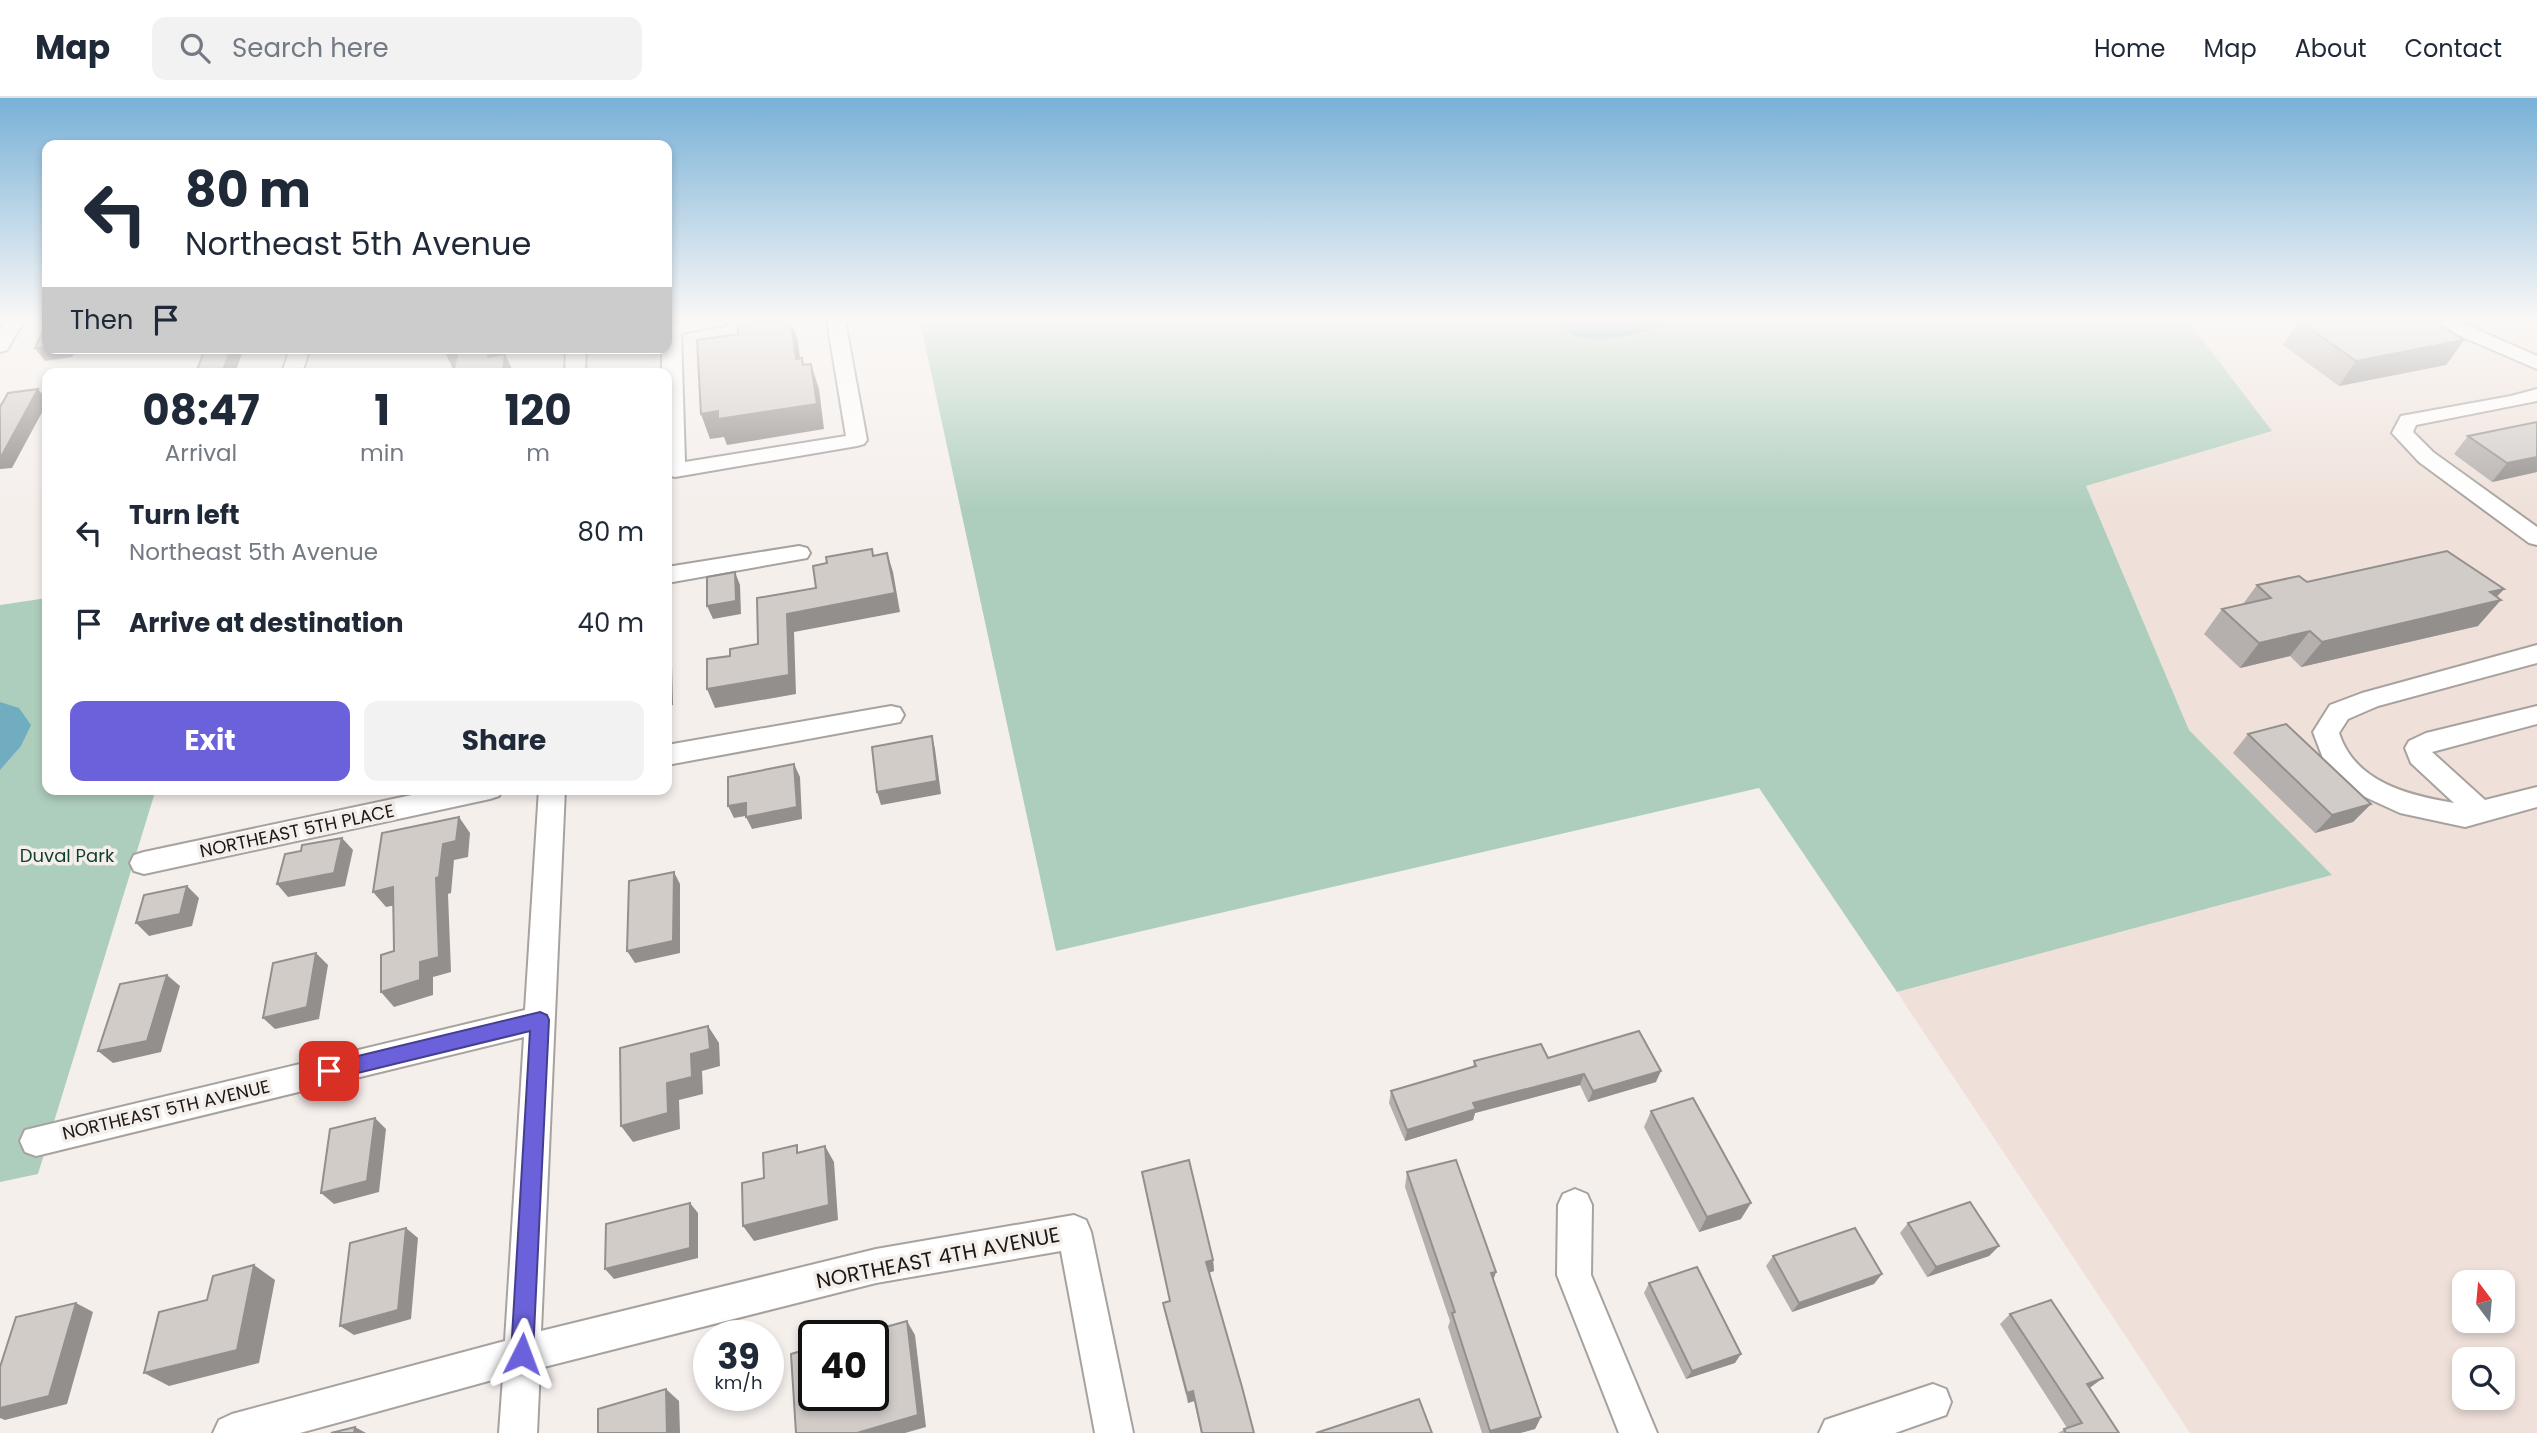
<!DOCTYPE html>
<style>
:root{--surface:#fff;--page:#f2f2f3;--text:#1f2937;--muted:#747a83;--line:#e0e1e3;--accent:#6b61db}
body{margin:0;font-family:Poppins,sans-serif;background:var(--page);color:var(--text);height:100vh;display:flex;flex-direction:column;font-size:26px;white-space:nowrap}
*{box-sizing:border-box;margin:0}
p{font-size:23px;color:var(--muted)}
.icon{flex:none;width:38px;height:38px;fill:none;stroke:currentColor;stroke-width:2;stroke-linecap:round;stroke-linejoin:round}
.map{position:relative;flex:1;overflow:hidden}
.side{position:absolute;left:42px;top:270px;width:630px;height:427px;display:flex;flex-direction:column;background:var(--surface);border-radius:14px;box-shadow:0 4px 10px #0003}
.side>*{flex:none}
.top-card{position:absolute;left:42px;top:42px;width:630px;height:214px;border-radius:14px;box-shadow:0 4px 10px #0003;background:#fff;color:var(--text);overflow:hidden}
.needle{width:46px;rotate:344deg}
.tools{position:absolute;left:2452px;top:1172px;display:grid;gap:14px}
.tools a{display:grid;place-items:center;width:63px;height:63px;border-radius:14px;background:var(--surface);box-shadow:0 4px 10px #0003;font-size:35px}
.speed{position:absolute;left:693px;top:1222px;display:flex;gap:14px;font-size:35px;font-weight:700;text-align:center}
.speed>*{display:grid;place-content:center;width:91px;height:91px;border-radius:50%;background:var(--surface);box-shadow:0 4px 10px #0003;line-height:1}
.speed small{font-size:18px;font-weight:400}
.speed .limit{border:4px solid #111;border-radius:10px;background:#fff;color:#111}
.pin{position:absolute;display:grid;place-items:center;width:60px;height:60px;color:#fff;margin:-30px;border-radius:14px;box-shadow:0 4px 10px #0006}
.me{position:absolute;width:77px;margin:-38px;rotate:3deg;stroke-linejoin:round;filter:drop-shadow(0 0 5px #0008)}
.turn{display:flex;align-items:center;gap:24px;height:147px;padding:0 28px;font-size:32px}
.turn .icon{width:91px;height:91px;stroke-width:2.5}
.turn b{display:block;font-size:49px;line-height:60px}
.then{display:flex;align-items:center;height:66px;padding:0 28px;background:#0003;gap:14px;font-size:26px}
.eta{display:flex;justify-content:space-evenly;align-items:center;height:119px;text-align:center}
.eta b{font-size:42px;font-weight:700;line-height:49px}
.primary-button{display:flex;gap:14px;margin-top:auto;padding:14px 28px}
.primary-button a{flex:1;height:80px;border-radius:14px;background:var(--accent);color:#fff;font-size:28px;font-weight:700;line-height:80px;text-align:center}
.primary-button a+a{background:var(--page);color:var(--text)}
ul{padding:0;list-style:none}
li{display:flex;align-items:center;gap:21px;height:91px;padding:0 28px}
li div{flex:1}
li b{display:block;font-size:26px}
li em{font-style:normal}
header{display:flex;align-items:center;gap:42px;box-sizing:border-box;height:98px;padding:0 35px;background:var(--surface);border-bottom:2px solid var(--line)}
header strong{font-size:33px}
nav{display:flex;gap:38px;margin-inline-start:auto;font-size:24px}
.search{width:490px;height:63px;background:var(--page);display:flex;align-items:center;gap:18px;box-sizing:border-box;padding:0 24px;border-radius:14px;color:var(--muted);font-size:26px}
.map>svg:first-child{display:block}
.built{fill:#efe1da;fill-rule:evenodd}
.green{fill:#aecebd}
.water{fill:#71adc1}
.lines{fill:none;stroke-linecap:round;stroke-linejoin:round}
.minor-casing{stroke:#a8a29f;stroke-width:4}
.minor{fill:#fff;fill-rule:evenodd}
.wall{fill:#b5afad}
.shaded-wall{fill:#938f8d}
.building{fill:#d2ccc9;stroke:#938f8d;stroke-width:2}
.route{fill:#6b61db;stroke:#463f8e;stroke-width:2}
.labels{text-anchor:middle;stroke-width:7;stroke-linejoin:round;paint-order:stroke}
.street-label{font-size:18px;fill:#1b1918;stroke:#f5efec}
.park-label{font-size:18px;fill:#123e2b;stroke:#f5efec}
.near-street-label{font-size:21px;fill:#1b1918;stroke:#f5efec}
</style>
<header>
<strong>Map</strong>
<div class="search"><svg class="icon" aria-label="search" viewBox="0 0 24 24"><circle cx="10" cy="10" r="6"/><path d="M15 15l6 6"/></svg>Search here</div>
<nav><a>Home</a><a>Map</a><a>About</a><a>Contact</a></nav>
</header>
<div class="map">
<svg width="2537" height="1335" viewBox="0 0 2537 1335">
<rect width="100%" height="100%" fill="#f5efec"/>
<path class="built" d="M2188,223H2537V1335H2190L1897,894L2332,777L2189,632L2086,388L2271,333ZM2464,1185H2502V1223H2464ZM2464,1262H2502V1300H2464Z"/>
<g class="green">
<path d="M920,223H1561V227C1587,250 1644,241 1671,223H2188L2272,333L2086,388L2189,632L2332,777L1897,894L1759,690L1056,853Z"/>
<path d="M47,500V691H156L38,1076L0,1084V507Z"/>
</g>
<g class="water">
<path d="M1561,223H1671C1653,237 1567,256 1561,223Z"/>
<path d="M0,604L19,610L31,627L21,648L0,672Z"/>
</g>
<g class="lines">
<defs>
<g id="minor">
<path d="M6,223H24L7,252L0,254V232Z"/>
<path d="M686,223H727L725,227L681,235L685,364L846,338L827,223H845L867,342L864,346L857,348L675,379L667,377V275H662V250H667V226Z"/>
<path d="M2433,223H2458L2537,258V271L2435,227Z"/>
<path d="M290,250H310L302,275H282Z"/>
<path d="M566,250H586L585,275H565Z"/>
<path d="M2537,291V303L2416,327L2413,334L2433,354L2537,429V447L2529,445L2419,364L2392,335L2401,318L2511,298Z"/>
<path d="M799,448L807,450L810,455L807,460L667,485V469Z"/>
<path d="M2537,547V565L2378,608L2348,621L2339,635C2355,684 2407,697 2454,705L2411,665L2405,650L2409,643L2426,635L2537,608V626L2432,654L2485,702L2537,689V709L2465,729L2400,715L2350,692L2324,663L2313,634L2330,607L2362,595Z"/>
<path d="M891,608L900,610L904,617L900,624L667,667V647Z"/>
<path d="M440,691H503L499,698L490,701L144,776L134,773L130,765L134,757L144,754Z"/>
<path d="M539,691H565L541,1233L876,1151L1074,1117L1086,1122L1091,1134L1133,1335H1095L1061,1153L876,1185L540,1270L537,1335H499L503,1279L300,1335H213L219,1322L232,1316L505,1243L524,939L36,1058L25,1054L20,1043L25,1032L525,912Z"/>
<path d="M1575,1091L1587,1096L1592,1107L1591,1177L1657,1335H1619L1557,1177L1558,1107L1563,1096Z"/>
<path d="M1933,1286L1946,1291L1951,1304L1946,1317L1895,1335H1819L1825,1322Z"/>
</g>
</defs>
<use href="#minor" class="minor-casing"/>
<use href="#minor" class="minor"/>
</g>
<g class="wall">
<path d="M2298,223L2464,242L2446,267L2339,288L2283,247Z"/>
<path d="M2537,324V374L2492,384L2454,356L2468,338Z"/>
<path d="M2307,484L2504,491L2496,499L2478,528L2301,569L2290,558L2240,570L2204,536L2222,511L2243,506L2257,487Z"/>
<path d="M2248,636L2371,706L2353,724L2315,735L2233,655Z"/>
<path d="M1548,960L1656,984L1588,1004L1580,987L1475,1015L1473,1022L1405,1043L1389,1005L1391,993L1473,969L1474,963Z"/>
<path d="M1651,1013L1741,1121L1699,1134L1644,1029Z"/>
<path d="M1142,1074L1213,1162L1214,1173L1209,1175L1254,1335H1201L1194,1303L1188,1305L1165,1216L1163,1205L1170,1203Z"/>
<path d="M1407,1074L1496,1174L1493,1183L1541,1319L1535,1331L1520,1335H1482L1448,1229L1450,1223L1405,1089Z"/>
<path d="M1908,1125L1999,1148L1989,1158L1927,1179L1900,1135Z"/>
<path d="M1773,1158L1874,1186L1792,1214L1766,1168Z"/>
<path d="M1649,1185L1735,1265L1686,1281L1644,1195Z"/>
<path d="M2010,1216L2103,1280L2089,1289L2119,1335H2058L2067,1330L2000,1226Z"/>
</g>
<g class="shaded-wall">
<path d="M791,223L798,243L803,286L796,261Z"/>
<path d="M2464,242L2446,267L2339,288L2356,263Z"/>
<path d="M47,249V250H86L76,252L72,259L45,263L35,250Z"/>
<path d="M231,250H244L235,275H222Z"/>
<path d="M489,250H498L496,275L488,259Z"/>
<path d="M458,252L466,269L453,271L445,254Z"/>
<path d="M505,256L513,273V275H503Z"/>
<path d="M811,266L819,291L824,331L727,347L724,339L710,341L701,316L718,313Z"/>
<path d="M38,291L47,302V305L12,370L0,371V357Z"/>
<path d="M2537,359V374L2492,384L2507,365Z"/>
<path d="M887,455L893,474L900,514L794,534L796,596L715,610L707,591L789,577L787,516Z"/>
<path d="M735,474L740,487L741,516L713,521L707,508Z"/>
<path d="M2504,491L2492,504L2501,502L2478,528L2301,569L2322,544Z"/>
<path d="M2310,533L2290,558L2240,570L2259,545Z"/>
<path d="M667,557L672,568L673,607L667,609Z"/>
<path d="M932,638L935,651L941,696L881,707L877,694Z"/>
<path d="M794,666L800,679L802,721L752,731L746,719Z"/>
<path d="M284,691H301L287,694Z"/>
<path d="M746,705L751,717L734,720L728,708Z"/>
<path d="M2371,706L2353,724L2315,735L2332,717Z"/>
<path d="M459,719L470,735L468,759L454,762L451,795L448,796L451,874L433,879V897L394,909L381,894L420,864L443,746Z"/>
<path d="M342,740L353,752L345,788L288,799L277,786Z"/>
<path d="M674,774L680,786V855L635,865L627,853Z"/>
<path d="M187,788L199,800L192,828L149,838L136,825Z"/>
<path d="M393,789L406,805L386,809L373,794Z"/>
<path d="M316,855L328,867L319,921L275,931L263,920Z"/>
<path d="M167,877L180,888L161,954L113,965L98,953Z"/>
<path d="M708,928L719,945L720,968L702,973L703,996L679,1002L680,1031L633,1044L621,1028L667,985L691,956Z"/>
<path d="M1661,973L1656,984L1588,1004L1593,993Z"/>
<path d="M1584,976L1580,987L1475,1015L1473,1022L1405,1043L1407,1032L1473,1005Z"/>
<path d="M375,1020L386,1031L379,1094L334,1106L321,1095Z"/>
<path d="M825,1048L834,1064L838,1122L754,1143L743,1128Z"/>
<path d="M690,1105L698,1115V1160L614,1181L605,1171Z"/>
<path d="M1751,1105L1741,1121L1699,1134L1707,1119Z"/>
<path d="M406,1130L418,1140L411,1221L354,1237L340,1228Z"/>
<path d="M1999,1148L1989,1158L1927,1179L1936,1169Z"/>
<path d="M1213,1162L1214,1173L1207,1175L1206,1164Z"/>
<path d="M254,1167L275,1182L259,1265L169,1288L144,1275Z"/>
<path d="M1496,1174L1491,1188V1175Z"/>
<path d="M1882,1176L1874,1186L1792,1214L1799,1205Z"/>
<path d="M76,1205L93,1214L67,1306L5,1322L0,1320V1310Z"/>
<path d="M907,1223L915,1237L926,1329L905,1335H857Z"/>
<path d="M1741,1256L1735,1265L1686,1281L1692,1273Z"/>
<path d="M2103,1280L2091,1289L2075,1295L2087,1286Z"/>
<path d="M666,1291L679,1303L680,1335H667Z"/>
<path d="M1193,1293L1194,1303L1188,1305L1187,1295Z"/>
<path d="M1541,1319L1535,1331L1520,1335H1489L1490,1333Z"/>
<path d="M355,1329L366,1335H354Z"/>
</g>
<g class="building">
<path d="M762,223H791L796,261L802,260L803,267L811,266L817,306L718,321V313L701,316L697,242L738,236V227Z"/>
<path d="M2299,223H2435L2464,242L2356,263Z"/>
<path d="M47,226V249L35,250Z"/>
<path d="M205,250H231L222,275H196Z"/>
<path d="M446,250H489L488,259L505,256L503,275H453L458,252L445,254Z"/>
<path d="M38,291L2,357H0V309L8,295Z"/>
<path d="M2537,324V359L2507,365L2468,338Z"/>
<path d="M872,451L873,458L887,455L895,495L787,516L789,577L707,591V561L730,558V551L758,546L757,500L816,490L813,468L827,465L826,459Z"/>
<path d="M2447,453L2504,491L2490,494L2501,502L2322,544L2310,533L2259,545L2222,511L2271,500L2257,487L2299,478L2307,484Z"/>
<path d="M735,474L736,503L707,508V479Z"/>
<path d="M2286,626L2371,706L2332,717L2248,636Z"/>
<path d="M932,638L937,683L877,694L872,649Z"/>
<path d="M794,666L797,709L746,719V705L728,708V679Z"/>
<path d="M459,719L456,743L443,746L439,779L436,780L439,859L420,864V882L381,894V857L394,853L393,789L373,794L382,735Z"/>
<path d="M342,740L334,775L277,786L285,756L301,753L302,747Z"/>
<path d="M674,774L673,843L627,853L629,783Z"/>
<path d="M187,788L180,816L136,825L144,797Z"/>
<path d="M316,855L307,909L263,920L273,865Z"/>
<path d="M167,877L147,943L98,953L120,886Z"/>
<path d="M708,928L710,951L691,956L692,979L667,985L668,1015L621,1028L620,950Z"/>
<path d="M1639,933L1661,973L1593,993L1584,976L1473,1005L1476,1011L1407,1032L1391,993L1476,968L1474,963L1541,946L1548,960Z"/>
<path d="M1693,1000L1751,1105L1707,1119L1651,1013Z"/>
<path d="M375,1020L367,1083L321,1095L330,1031Z"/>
<path d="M797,1047V1055L825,1048L829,1107L743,1128L742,1085L764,1080L763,1055Z"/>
<path d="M1189,1062L1213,1162L1206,1164L1242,1289L1254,1335H1202L1193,1293L1187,1295L1163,1205L1170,1203L1142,1074Z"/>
<path d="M1456,1062L1496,1174L1491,1175L1541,1319L1490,1333L1452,1215L1455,1214L1407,1074Z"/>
<path d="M1970,1104L1999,1148L1936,1169L1908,1125Z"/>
<path d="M690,1105V1150L605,1171L606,1126Z"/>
<path d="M406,1130L398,1212L340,1228L350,1145Z"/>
<path d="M1855,1130L1882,1176L1799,1205L1773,1158Z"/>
<path d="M254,1167L237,1252L144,1275L159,1214L207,1202L213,1178Z"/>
<path d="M1697,1169L1741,1256L1692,1273L1649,1185Z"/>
<path d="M2051,1202L2103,1280L2087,1286L2119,1335H2066L2064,1331L2082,1325L2010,1216Z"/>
<path d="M76,1205L49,1298L0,1310V1269L16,1219Z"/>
<path d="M907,1223L918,1317L857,1335H796L791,1256L814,1249V1297H873V1237H857Z"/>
<path d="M666,1291L667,1335H598V1311Z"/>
<path d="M1419,1301L1432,1335H1316Z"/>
<path d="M355,1329L354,1335H331Z"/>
</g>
<linearGradient id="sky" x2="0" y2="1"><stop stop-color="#78b1d8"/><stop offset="0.54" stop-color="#faf8f6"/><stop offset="1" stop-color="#faf8f6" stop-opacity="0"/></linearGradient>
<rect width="2537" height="410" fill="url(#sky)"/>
<path class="route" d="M540,914L547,917L549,922L533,1256L530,1264L522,1267L514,1264L511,1256L530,933L329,982L322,979L320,973L322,967L329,965Z"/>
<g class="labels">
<g class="street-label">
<text transform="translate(297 733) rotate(-12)" y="6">NORTHEAST 5TH PLACE</text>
<text transform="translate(166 1012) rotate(-13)" y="6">NORTHEAST 5TH AVENUE</text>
</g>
<g class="park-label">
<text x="67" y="764">Duval Park</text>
</g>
<g class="near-street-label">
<text transform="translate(938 1160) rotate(-11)" y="7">NORTHEAST 4TH AVENUE</text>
</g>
</g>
</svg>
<div class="tools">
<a><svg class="needle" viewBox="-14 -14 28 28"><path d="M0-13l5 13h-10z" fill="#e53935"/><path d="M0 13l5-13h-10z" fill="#747a83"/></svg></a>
<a><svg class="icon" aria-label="search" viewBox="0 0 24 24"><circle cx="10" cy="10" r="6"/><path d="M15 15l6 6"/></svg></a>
</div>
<div class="speed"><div>39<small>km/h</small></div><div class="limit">40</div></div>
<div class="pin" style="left:329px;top:973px;background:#d93025"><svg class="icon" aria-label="arrive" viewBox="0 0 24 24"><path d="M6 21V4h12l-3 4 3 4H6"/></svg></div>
<svg class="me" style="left:522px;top:1256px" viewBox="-20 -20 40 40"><path d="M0-17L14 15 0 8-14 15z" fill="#6b61db" stroke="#fff" stroke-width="4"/></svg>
<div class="top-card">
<div class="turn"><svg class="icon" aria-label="left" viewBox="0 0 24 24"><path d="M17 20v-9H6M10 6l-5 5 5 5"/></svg><div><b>80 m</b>Northeast 5th Avenue</div></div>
<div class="then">Then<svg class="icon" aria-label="arrive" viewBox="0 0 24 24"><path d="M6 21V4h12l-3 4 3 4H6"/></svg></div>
</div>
<section class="side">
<div class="eta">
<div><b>08:47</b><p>Arrival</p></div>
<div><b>1</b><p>min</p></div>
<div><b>120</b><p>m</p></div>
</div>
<ul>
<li><svg class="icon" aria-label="left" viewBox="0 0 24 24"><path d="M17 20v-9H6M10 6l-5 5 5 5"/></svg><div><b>Turn left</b><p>Northeast 5th Avenue</p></div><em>80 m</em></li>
<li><svg class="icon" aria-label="arrive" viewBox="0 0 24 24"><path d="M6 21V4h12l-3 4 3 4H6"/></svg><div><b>Arrive at destination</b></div><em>40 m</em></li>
</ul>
<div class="primary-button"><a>Exit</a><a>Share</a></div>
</section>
</div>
